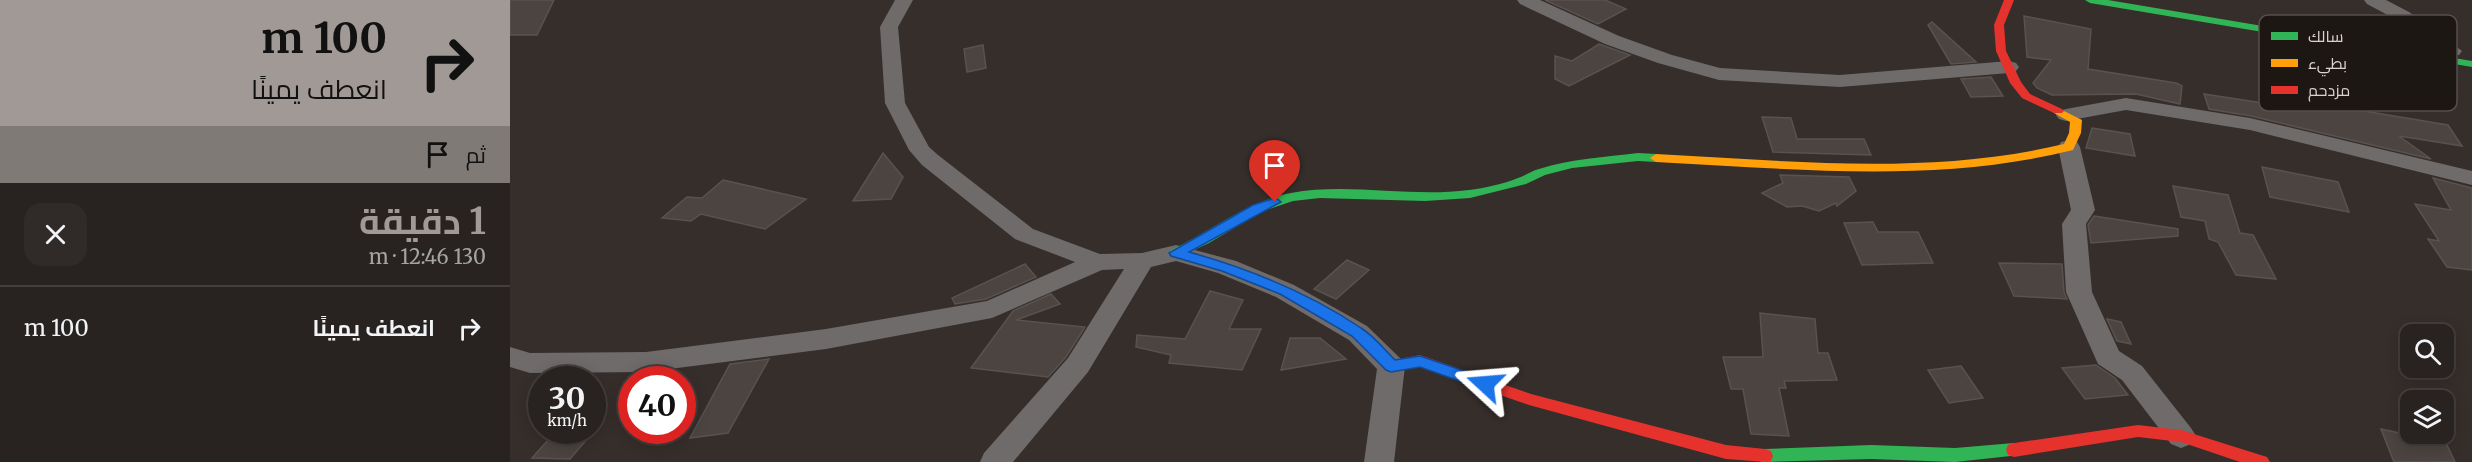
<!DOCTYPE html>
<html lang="ar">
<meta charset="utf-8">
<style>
:root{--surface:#282220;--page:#302a29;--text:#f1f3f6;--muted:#a5a4a5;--line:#443f3e;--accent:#a19995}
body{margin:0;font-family:Merriweather,Cairo,serif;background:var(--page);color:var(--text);direction:rtl;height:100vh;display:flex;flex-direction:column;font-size:22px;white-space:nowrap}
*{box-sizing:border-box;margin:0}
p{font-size:20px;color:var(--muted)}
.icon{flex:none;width:33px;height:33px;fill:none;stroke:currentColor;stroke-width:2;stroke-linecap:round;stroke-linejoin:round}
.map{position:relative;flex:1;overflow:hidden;direction:ltr}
.details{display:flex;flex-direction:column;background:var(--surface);width:510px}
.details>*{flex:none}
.guide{background:#a19995;color:#111;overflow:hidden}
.tools{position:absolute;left:1890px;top:324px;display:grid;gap:12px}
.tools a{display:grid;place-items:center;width:54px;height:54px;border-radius:12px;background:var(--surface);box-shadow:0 3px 15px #0003,0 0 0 2px var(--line);font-size:30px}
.speed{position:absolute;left:18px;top:366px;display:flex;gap:12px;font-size:30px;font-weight:700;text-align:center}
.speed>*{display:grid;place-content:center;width:78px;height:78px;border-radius:50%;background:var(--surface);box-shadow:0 3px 15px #0003,0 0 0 2px var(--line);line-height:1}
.speed small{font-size:15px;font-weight:400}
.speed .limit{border:9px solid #d22;background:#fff;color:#111}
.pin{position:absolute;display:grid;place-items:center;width:51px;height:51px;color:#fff;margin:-62px -26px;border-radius:50% 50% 50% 0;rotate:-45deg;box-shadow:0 0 6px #0007}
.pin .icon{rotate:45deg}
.me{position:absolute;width:66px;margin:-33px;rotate:289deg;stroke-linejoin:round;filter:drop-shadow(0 0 4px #0008)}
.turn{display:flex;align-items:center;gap:21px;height:126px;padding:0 24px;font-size:27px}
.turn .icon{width:78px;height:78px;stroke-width:2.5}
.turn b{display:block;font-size:42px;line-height:51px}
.then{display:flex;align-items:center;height:57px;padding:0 24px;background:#0003;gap:12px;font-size:22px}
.round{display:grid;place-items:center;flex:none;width:63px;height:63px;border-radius:18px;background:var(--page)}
.headline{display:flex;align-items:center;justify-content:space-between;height:102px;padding:0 24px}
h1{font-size:36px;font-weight:700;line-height:45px;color:var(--accent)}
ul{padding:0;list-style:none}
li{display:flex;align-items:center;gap:18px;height:84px;padding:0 24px;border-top:2px solid var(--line)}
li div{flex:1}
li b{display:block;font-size:22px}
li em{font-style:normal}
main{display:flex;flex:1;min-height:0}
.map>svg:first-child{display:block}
.building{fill:#4b4440;stroke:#59524f;stroke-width:1.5}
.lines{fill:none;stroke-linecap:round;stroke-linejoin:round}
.street{fill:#6e6b6a;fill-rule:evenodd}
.fast{fill:#30b455;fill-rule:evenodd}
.slow{fill:#ff9f0a;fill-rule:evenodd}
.jam{fill:#e5322d;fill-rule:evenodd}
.route{fill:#1a73e8;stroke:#114b97;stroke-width:1.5}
.key{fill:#1d1714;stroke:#564f4c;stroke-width:1.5}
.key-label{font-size:16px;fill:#dbd2ce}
</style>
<main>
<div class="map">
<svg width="1962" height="462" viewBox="0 0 1962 462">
<rect width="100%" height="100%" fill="#362e2b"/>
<g class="building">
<path d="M0,0H44L27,35H0Z"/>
<path d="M1035,0H1095L1116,9L1088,24Z"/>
<path d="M1514,16L1581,29L1578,69L1666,83L1672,86L1670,104L1626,94L1542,95L1527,88L1523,83L1541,60L1517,57Z"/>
<path d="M1422,22L1466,62L1441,64L1418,25Z"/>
<path d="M1089,44L1120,55L1059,86L1045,79V56L1062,61Z"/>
<path d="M473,45L476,68L457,72L454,49Z"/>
<path d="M1481,77L1493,96L1461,97L1451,79Z"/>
<path d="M1694,94L1753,103L1751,96L1799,104L1802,110L1849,108L1854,111L1938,125L1952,146L1889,136L1921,159L1741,116L1699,109Z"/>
<path d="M1252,117L1281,118L1287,139H1354L1361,155L1263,152Z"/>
<path d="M1582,128L1620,134L1625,156L1576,148Z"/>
<path d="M373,153L393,177L381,199L343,201Z"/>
<path d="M1752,167L1828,182L1839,212L1760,197Z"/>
<path d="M1270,175L1339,177L1346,191L1327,206L1326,203L1309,211L1292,206L1277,207L1252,193L1273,183Z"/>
<path d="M1923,178L1962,188V270L1937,267L1918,239L1929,241L1905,204L1941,210Z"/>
<path d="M213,180L296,199L255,229L191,214L181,221L152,218L177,197L192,198Z"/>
<path d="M1663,186L1718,195L1730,233L1743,235L1766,279L1726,275L1708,242L1699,239L1695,221L1671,217Z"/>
<path d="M1584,216L1668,229V236L1581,243L1578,225Z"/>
<path d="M1363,222L1368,232H1408L1423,263L1352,265L1334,223Z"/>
<path d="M837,260L859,270L826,299L804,289Z"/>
<path d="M1489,263L1552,264L1554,292L1557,299L1504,296Z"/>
<path d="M515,264L526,277L476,299L445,304L442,298Z"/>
<path d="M700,291L733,300L719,329H751L732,370L659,363L661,355L626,347L627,335L675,339Z"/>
<path d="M541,294L550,304L506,320L575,327L556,357L538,377L461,368L503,311Z"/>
<path d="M1250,313L1305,319L1308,353H1318L1327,380L1274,381L1276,388H1269L1279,436L1241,434L1233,389H1221L1213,357H1253Z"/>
<path d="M1597,319L1611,322L1621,344L1607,341Z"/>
<path d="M780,338H810L836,359L771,370Z"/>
<path d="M259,359L218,433L180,438L220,364Z"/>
<path d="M1586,365L1605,378L1618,395L1575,399L1552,368Z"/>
<path d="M1451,366L1473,398L1439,403L1418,370Z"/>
<path d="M1871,429L1936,443L1945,462H1884Z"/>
<path d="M47,430H85L60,459L22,458Z"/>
</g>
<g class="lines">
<g class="street">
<path d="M385,0H403L388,27L395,103L419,147L428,155L523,229L590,254L632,253L666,245L726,261L784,285L857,326L891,359L895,366L884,462H854L867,369L839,340L766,297L708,273L666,261L641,267L578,372L503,462H470L474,453L558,358L614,269L592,270L482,318L316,349L136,372L20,373L0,367V347L20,353L136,352L316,329L477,301L565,262L505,239L412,165L399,150L375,103L370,27Z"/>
<path d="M1007,0H1030L1109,36L1162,55L1210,68L1330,75L1499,61L1506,63L1509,67L1506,71L1499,73L1330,87L1209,80L1148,63L1095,44L1010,4Z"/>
<path d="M1854,0H1876L1899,12L1952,51L1949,55H1935L1887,20L1857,4Z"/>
<path d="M1616,98L1740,118L1962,171V185L1740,130L1616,110L1556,121L1549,119L1546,115L1549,111L1556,109Z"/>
<path d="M1559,140L1567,142L1570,147L1585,210L1576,224L1582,292L1609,351L1632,366L1681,428L1686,436L1681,444L1671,448L1661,444L1612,380L1588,364L1556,292L1552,224L1561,210L1548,147L1551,142Z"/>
</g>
<g class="fast">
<path d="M1575,0H1598L1962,61V67L1580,3Z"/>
<path d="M1128,153L1146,154L1152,158L1146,162L1128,161L1062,168L1035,175L1016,184L960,198L915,201L810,198L783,201L753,211L699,243L671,256L666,257L659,253L661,250C700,232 737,201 781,193C839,182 900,198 959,190C974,188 993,184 1008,178C1015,176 1021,171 1029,169C1061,159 1095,157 1128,153Z"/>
<path d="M1504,443L1510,445L1512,450L1510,455L1445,462L1361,459L1253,462L1249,461L1247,456L1249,451L1255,449L1361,445L1445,448Z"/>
</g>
<path class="slow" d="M1548,108L1572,120L1571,133L1563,150C1426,184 1286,169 1146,162L1140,158L1146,154C1282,161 1420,176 1554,144L1559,133L1560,122L1544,113L1542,111Z"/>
<g class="jam">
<path d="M1494,0H1504L1494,25L1496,51L1511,82L1520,94L1552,109L1554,111L1552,113H1544L1512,98L1500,83L1486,51L1484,25Z"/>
<path d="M910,355L1021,394L1216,445L1255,449L1261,451L1263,456L1261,461L1257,462L1216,459L1019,405L909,367L881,372L875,370L873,366L875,362Z"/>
<path d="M1628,425L1671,430L1757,457L1760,462H1730L1671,442L1628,437L1504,457L1498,455L1496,450L1498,445L1504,443Z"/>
</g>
</g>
<path class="route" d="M765,198L769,200L771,202L679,252C740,269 799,293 851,328C864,336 874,349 885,360L910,356L981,380L983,384L981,388L975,390L910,367L881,372L876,370L842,336L770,294L712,271L661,256L659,253L743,205Z"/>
<rect x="1749" y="15" width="198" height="96" rx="9" class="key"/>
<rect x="1761" y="32" width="27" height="8" fill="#30b455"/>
<rect x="1761" y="59" width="27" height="8" fill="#ff9f0a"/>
<rect x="1761" y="86" width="27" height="8" fill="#e5322d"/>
<g class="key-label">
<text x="1798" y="42">سالك</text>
<text x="1798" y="69">بطيء</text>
<text x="1798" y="96">مزدحم</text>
</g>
</svg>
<div class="tools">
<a><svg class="icon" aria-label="search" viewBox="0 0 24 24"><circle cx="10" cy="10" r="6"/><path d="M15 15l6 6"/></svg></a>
<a><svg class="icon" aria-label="layers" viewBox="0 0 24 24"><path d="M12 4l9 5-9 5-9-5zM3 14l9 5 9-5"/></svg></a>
</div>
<div class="speed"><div>30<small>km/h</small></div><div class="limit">40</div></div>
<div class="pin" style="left:765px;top:202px;background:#d93025"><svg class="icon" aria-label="arrive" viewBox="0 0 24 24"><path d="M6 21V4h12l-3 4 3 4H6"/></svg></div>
<svg class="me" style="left:975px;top:384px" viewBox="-20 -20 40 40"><path d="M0-17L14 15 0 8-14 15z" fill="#1a73e8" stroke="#fff" stroke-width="4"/></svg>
</div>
<section class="details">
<div class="guide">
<div class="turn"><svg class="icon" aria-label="right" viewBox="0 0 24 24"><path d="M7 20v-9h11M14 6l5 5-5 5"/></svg><div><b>100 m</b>انعطف يمينًا</div></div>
<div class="then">ثم<svg class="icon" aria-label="arrive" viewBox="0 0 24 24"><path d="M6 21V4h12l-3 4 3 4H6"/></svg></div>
</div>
<div class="headline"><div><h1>1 دقيقة</h1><p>130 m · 12:46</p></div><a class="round"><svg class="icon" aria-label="close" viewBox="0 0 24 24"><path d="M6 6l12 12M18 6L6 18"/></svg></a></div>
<ul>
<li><svg class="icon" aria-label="right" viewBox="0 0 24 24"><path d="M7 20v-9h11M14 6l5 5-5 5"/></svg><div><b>انعطف يمينًا</b></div><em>100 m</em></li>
</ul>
</section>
</main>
